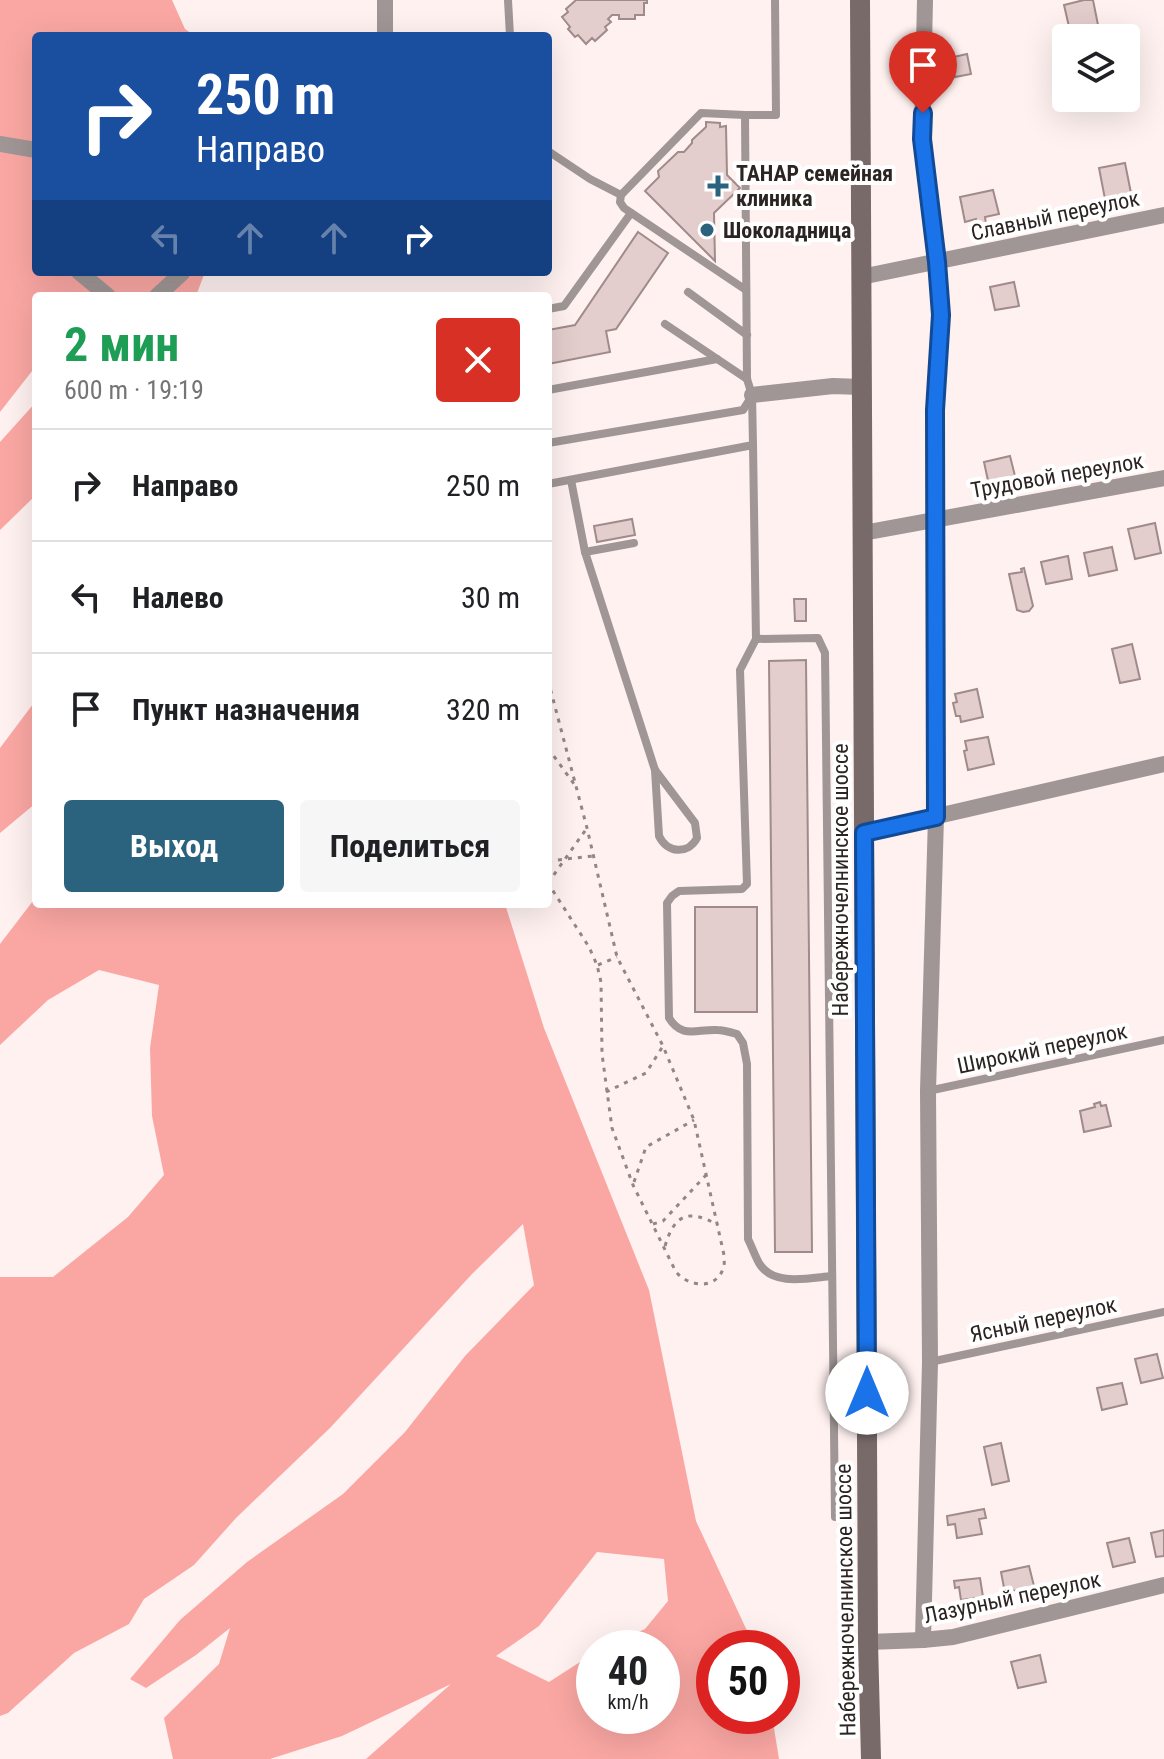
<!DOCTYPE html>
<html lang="ru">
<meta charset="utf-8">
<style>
:root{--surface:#fff;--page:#f6f6f6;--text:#202124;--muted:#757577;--line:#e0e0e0;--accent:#2b627d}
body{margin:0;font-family:"Roboto Condensed",sans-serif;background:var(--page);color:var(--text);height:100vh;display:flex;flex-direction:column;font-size:30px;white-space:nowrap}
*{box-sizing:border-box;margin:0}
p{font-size:26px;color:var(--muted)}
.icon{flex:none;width:44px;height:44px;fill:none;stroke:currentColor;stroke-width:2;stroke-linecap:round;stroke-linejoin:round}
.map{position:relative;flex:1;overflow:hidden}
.sheet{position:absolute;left:32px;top:292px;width:520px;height:616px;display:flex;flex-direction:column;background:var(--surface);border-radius:8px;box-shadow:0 8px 32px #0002}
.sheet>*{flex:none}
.guide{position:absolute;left:32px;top:32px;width:520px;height:244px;border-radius:8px;box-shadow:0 8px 32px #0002;background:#1a4fa0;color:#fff;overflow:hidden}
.tools{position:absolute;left:1052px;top:24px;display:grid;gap:16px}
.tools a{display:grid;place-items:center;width:88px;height:88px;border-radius:8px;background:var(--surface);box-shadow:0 8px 32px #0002;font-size:40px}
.speed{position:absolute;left:576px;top:1630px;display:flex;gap:16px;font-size:40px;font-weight:700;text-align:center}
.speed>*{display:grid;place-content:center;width:104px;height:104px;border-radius:50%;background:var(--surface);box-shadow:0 8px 32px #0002;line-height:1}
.speed small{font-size:20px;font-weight:400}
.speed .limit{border:12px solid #d22;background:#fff;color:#111}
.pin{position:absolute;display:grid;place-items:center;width:68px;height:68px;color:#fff;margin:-82px -34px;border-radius:50% 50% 50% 0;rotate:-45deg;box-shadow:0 0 8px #0007}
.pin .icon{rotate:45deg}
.me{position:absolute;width:88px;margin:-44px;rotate:0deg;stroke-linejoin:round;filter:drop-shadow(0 0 6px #0008)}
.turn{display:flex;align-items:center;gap:28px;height:168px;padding:0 32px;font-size:36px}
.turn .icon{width:104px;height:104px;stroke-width:2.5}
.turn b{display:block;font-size:56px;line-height:68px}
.lanes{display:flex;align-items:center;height:76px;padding:0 32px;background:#0003;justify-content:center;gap:40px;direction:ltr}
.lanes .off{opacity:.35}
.round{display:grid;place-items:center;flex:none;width:84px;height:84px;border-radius:8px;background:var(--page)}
.overview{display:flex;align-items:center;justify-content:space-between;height:136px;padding:0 32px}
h1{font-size:48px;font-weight:700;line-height:60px;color:#1e9e55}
.primary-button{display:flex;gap:16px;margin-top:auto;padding:16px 32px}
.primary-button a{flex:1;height:92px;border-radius:8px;background:var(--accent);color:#fff;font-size:32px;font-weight:700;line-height:92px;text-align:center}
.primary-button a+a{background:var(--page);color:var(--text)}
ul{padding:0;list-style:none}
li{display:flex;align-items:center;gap:24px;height:112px;padding:0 32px;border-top:2px solid var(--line)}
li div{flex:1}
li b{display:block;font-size:30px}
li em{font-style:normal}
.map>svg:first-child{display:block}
.forest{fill:#faa7a3;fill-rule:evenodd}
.building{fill:#e4cecd;stroke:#9f8b89;stroke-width:2}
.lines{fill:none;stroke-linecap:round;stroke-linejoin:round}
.path{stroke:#928786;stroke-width:3;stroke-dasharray:4 6;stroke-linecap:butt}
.lane{stroke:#9f9695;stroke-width:8}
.street{stroke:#9f9695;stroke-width:16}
.secondary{stroke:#776a69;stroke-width:20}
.route-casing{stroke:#114b97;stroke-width:20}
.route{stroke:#1a73e8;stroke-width:14}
.poi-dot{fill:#2b627d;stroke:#fff;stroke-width:3}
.labels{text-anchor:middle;stroke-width:8;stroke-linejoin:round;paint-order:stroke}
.poi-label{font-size:22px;font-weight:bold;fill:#2c2423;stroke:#fff;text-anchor:start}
.street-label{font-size:22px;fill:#2c2423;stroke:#fff}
</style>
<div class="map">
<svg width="1164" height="1759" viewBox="0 0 1164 1759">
<rect width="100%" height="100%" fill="#fef1f0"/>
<g class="forest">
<path d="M0,0H172L185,29L195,36H36V272H205L196,296H36V366L0,412Z"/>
<path d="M36,402V495L0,530V442Z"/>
<path d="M36,700V803L0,833V748Z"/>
<path d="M36,897V904H505L544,1028L649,1290L696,1521L755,1648H714V1716H772L779,1759H366L451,1684L342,1736L270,1759H173L164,1718L219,1664L230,1628L196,1655L146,1688L130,1679L180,1620L247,1562L343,1494L405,1432L465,1356L534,1285L523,1224L472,1274L330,1428L236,1518L194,1565L144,1599L129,1624L74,1653L8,1713L0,1716V1277H53L128,1217L164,1175L152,1116L150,1048L159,985L99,970L48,1000L0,1045V944ZM597,1552L664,1559L668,1601L645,1629L604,1648H662V1716H594V1653L549,1682L496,1656L539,1626Z"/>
</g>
<g class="building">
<path d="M576,0H647V3H644V15H635V19H619V15H612L608,19L611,22L605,27L607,30L595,41L592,38L586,44L578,35L575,37L568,29L570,27L562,17L568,12L566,9Z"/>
<path d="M1084,0H1093L1098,25L1070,31L1064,5Z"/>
<path d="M967,54L971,74L955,77L953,68L948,69L945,59Z"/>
<path d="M706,122L720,123V127L726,126L727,175L740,188L714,213L715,261L645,191L659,177L658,171L678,152H684L692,143V140L706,127Z"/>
<path d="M1125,163L1131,193L1105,199L1099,168Z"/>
<path d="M993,190L999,214L985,217L986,224L978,226L976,219L965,222L960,197Z"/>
<path d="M638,232L668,253L616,329L606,331L610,352L548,364V330L575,325Z"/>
<path d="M1014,282L1019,306L995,310L990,287Z"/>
<path d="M1010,456L1017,484L990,490L984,462Z"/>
<path d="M632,519L635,535L597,542L594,526Z"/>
<path d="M1155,523L1161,553L1135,559L1128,529Z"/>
<path d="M1112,547L1117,570L1089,576L1084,553Z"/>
<path d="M1068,556L1072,579L1046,584L1041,562Z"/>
<path d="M1024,568L1033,606L1029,611L1023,612L1017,610L1009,574L1022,572L1021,569Z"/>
<path d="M794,599H806V621H795Z"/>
<path d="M1132,644L1140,679L1120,683L1112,649Z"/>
<path d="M806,660L812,1252H775L769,661Z"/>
<path d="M977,689L983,717L961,722L960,716H956L953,703L957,702L955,694Z"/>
<path d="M988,737L994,764L968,770L964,751L967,750L965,741Z"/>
<rect x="695" y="907" width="62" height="105"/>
<path d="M1100,1102L1101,1106L1106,1105L1111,1126L1084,1132L1080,1111L1095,1107L1094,1104Z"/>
<path d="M1157,1354L1163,1378L1141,1383L1135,1359Z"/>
<path d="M1122,1383L1127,1404L1102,1410L1097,1388Z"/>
<path d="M1001,1443L1009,1481L992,1485L984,1447Z"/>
<path d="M984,1509L986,1518L979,1519L982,1534L957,1538L955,1524L948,1525L947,1516Z"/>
<path d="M1164,1530V1556L1156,1557L1151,1533Z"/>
<path d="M1129,1538L1135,1562L1113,1567L1107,1543Z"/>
<path d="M1029,1566L1034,1586L1027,1588L1028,1592L1021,1594L1020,1589L1005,1593L1001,1572Z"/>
<path d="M980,1578L983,1597L961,1600L959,1587L955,1588L954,1581Z"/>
<path d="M1040,1655L1046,1682L1018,1688L1011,1662Z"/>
</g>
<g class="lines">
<g class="path">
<path d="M548,680L587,828L617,957L663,1046L694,1120L724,1255C724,1260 725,1265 723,1269C715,1291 688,1286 676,1272L633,1185L612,1128L602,1054L601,982L597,965L589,947L548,883"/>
<path d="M548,748L574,784"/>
<path d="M548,861L593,856"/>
<path d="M548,883L587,828"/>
<path d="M598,965L617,957"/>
<path d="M606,1092L646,1073L663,1046"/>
<path d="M634,1182L646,1147L694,1120"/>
<path d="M653,1224L663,1221L707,1174"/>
<path d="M665,1246C675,1213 689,1209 718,1225"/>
</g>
<g class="lane">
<path d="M508,0L510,36"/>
<path d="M745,115L701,113L621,195L620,202L624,208L746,290"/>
<path d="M548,151L590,179L621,195"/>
<path d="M688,292L747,335"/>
<path d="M548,309L564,306L631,213"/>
<path d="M665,324L747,379"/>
<path d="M548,390L717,359"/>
<path d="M548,443L743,410L752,396"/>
<path d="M753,445L756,639L740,670L747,884L742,889L679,891L672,896L667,903L669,1018C682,1039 696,1029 717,1030C723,1030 730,1032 737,1034L743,1043L747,1064L748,1239C752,1247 755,1256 759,1263C773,1287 809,1278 832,1276"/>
<path d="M571,480L585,552L655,770"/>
<path d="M548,484L753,445L752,395L747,379L745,115H776L775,0"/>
<path d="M585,552L634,543"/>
<path d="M756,639L818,638L825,653L835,1517"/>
<path d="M655,770L695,823L697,838C688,855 667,853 659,836Z"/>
<path d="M928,1091L1164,1040"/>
<path d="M930,1362L1164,1312"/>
</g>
<g class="street">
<path d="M385,36V0"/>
<path d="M0,144L36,150"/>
<path d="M79,272L108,296"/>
<path d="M861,277L1164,215"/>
<path d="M157,296L183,272"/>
<path d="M752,395L833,386L861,387"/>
<path d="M863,533L1164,478"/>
<path d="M864,833L1164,764"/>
<path d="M923,1640L930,1362L928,1091L936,817L935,410L941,315L937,262L922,139L925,0"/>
<path d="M868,1642L923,1640L953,1637L1164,1585"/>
</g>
<path class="secondary" d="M860,0L868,1642L871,1759"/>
</g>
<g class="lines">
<defs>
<path id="route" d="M867,1393L864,833L936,817L935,410L941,315L937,262L922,139L923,113"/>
</defs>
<use href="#route" class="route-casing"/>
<use href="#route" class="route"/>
</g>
<g class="poi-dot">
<path d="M714 174h8v8h8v8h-8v8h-8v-8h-8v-8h8z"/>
<circle cx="707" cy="230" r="8"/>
</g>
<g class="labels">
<g class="poi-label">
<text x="736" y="181">ТАНАР семейная<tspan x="736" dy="25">клиника</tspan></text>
<text x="723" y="238">Шоколадница</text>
</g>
<g class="street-label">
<text transform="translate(1055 215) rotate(-12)" y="8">Славный переулок</text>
<text transform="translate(1057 475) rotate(-10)" y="8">Трудовой переулок</text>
<text transform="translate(840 880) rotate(-90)" y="8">Набережночелнинское шоссе</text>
<text transform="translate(1042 1048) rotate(-12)" y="8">Широкий переулок</text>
<text transform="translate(1043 1319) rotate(-12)" y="8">Ясный переулок</text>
<text transform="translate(1012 1597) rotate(-12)" y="8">Лазурный переулок</text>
<text transform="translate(845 1600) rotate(-91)" y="8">Набережночелнинское шоссе</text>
</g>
</g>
</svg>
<div class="tools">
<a><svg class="icon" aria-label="layers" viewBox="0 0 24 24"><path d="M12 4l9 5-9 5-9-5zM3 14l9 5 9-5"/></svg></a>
</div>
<div class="speed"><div>40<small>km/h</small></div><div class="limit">50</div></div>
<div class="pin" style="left:923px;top:113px;background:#d93025"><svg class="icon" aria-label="arrive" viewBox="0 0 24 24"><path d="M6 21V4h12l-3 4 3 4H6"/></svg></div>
<svg class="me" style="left:867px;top:1393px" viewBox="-20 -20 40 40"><circle r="19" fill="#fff"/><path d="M0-13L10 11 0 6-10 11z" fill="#1a73e8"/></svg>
<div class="guide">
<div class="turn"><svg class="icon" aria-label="right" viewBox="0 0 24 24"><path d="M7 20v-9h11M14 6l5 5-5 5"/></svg><div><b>250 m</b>Направо</div></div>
<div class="lanes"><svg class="icon off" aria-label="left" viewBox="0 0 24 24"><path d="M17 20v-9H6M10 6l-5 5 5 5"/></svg><svg class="icon off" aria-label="ahead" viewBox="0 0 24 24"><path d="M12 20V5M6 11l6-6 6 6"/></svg><svg class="icon off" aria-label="ahead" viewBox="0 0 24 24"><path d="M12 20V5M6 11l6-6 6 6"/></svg><svg class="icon" aria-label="right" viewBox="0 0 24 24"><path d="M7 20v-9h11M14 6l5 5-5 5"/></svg></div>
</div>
<section class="sheet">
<div class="overview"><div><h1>2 мин</h1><p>600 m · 19:19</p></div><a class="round" style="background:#d93025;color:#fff"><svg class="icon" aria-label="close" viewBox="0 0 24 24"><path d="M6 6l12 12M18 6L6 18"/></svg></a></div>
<ul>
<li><svg class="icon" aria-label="right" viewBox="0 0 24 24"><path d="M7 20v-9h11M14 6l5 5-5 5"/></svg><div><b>Направо</b></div><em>250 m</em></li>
<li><svg class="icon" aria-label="left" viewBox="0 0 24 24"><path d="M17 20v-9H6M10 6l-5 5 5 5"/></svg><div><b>Налево</b></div><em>30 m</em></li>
<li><svg class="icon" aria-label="arrive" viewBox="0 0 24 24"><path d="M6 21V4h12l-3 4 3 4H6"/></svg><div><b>Пункт назначения</b></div><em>320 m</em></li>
</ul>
<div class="primary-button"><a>Выход</a><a>Поделиться</a></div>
</section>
</div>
